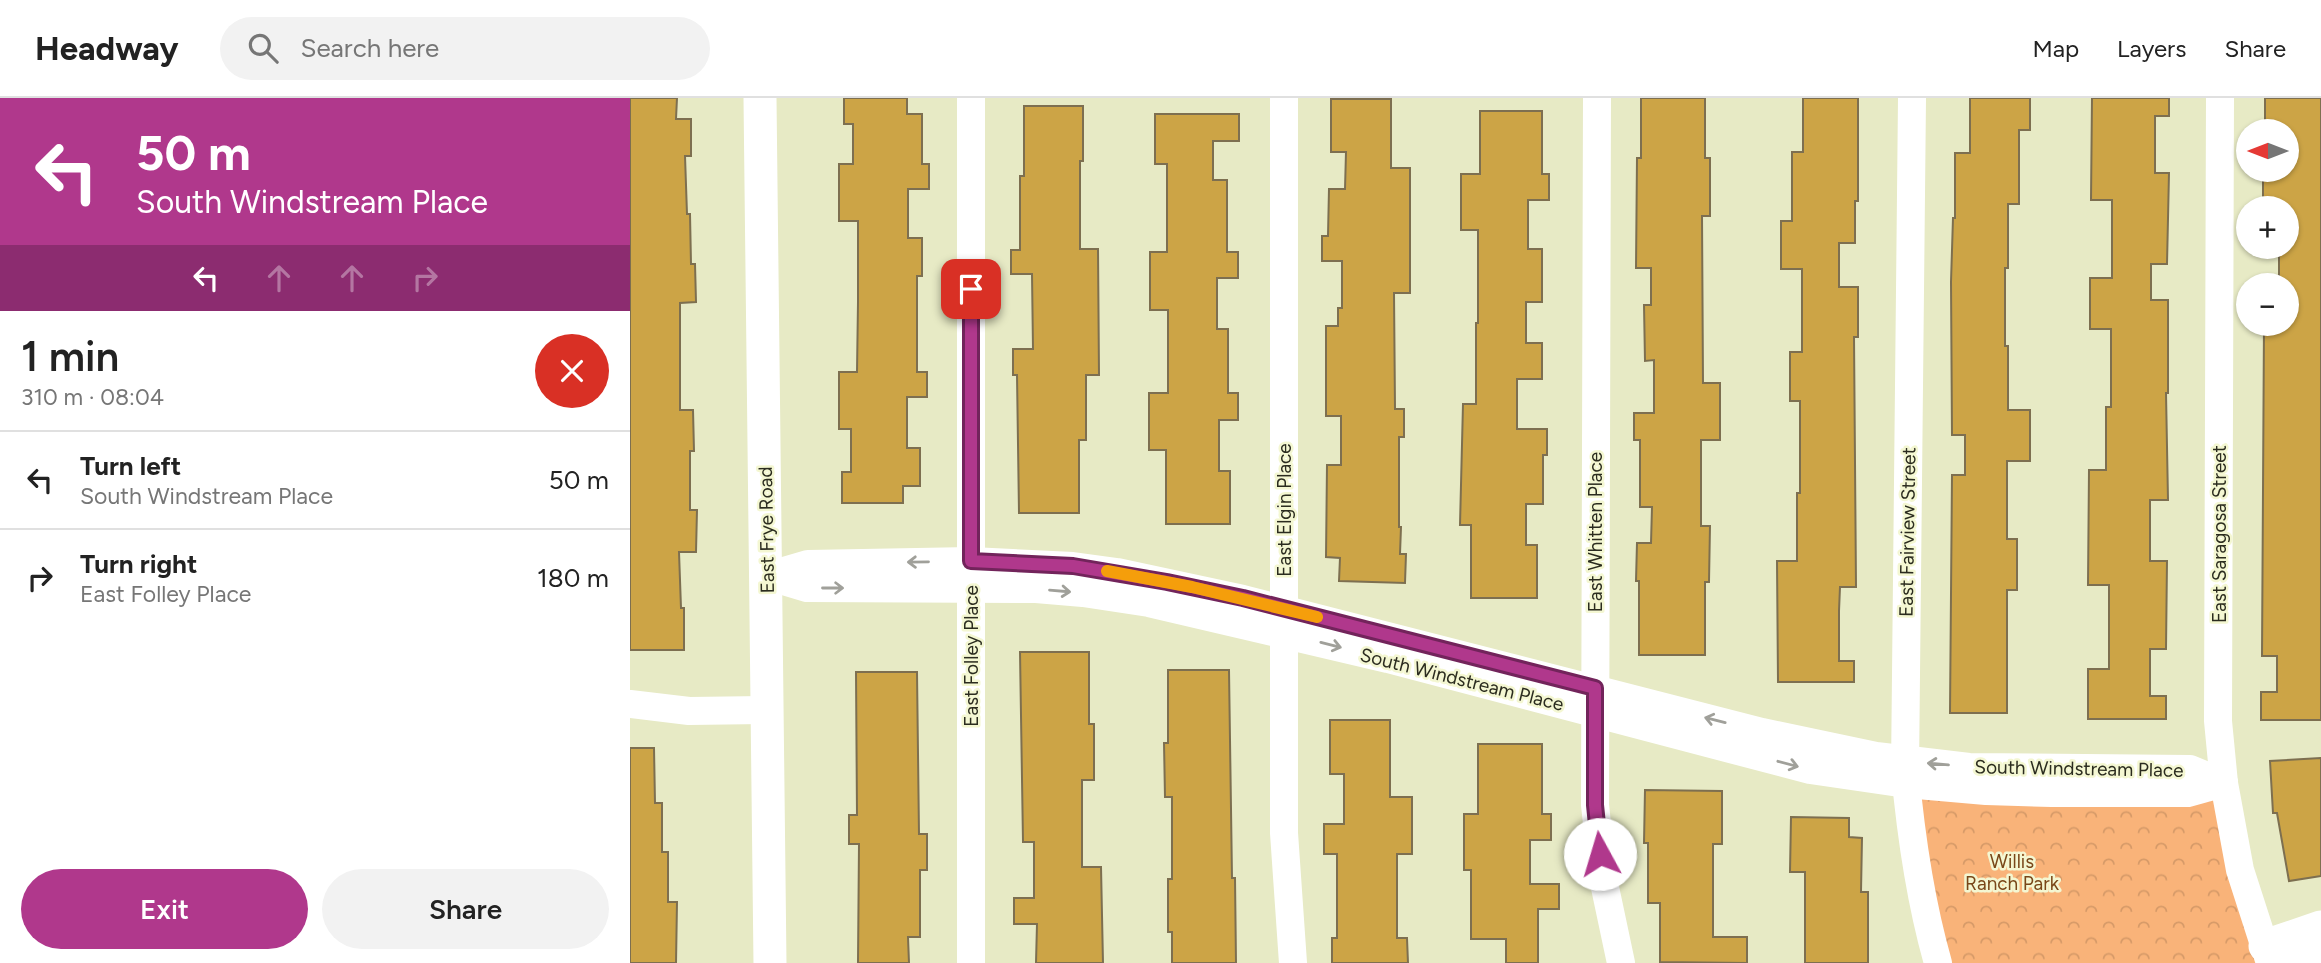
<!DOCTYPE html>
<meta charset="utf-8">
<style>
:root{--surface:#fff;--page:#f2f2f2;--text:#222;--muted:#767676;--line:#e0e0e0;--accent:#b0388c}
body{margin:0;font-family:Figtree,sans-serif;background:var(--page);color:var(--text);height:100vh;display:flex;flex-direction:column;font-size:26px;white-space:nowrap}
*{box-sizing:border-box;margin:0}
p{font-size:23px;color:var(--muted)}
.icon{flex:none;width:38px;height:38px;fill:none;stroke:currentColor;stroke-width:2;stroke-linecap:round;stroke-linejoin:round}
.map{position:relative;flex:1;overflow:hidden}
.details{display:flex;flex-direction:column;background:var(--surface);width:630px}
.details>*{flex:none}
.banner{background:#b0388c;color:#fff;overflow:hidden}
.needle{width:46px;rotate:270deg}
.tools{position:absolute;left:1606px;top:21px;display:grid;gap:14px}
.tools a{display:grid;place-items:center;width:63px;height:63px;border-radius:50%;background:var(--surface);box-shadow:0 2px 5px #0004;font-size:35px}
.pin{position:absolute;display:grid;place-items:center;width:60px;height:60px;color:#fff;margin:-30px;border-radius:14px;box-shadow:0 4px 10px #0006}
.me{position:absolute;width:77px;margin:-38px;rotate:354deg;stroke-linejoin:round;filter:drop-shadow(0 0 5px #0008)}
.turn{display:flex;align-items:center;gap:24px;height:147px;padding:0 21px;font-size:32px}
.turn .icon{width:91px;height:91px;stroke-width:2.5}
.turn b{display:block;font-size:49px;line-height:60px}
.lanes{display:flex;align-items:center;height:66px;padding:0 21px;background:#0003;justify-content:center;gap:35px;direction:ltr}
.lanes .off{opacity:.35}
.round{display:grid;place-items:center;flex:none;width:74px;height:74px;border-radius:37px;background:var(--page)}
.head{display:flex;align-items:center;justify-content:space-between;height:119px;padding:0 21px}
h1{font-size:42px;font-weight:600;line-height:52px}
.action{display:flex;gap:14px;margin-top:auto;padding:14px 21px}
.action a{flex:1;height:80px;border-radius:42px;background:var(--accent);color:#fff;font-size:28px;font-weight:600;line-height:80px;text-align:center}
.action a+a{background:var(--page);color:var(--text)}
ul{padding:0;list-style:none}
li{display:flex;align-items:center;gap:21px;height:98px;padding:0 21px;border-top:2px solid var(--line)}
li div{flex:1}
li b{display:block;font-size:26px}
li em{font-style:normal}
header{display:flex;align-items:center;gap:42px;box-sizing:border-box;height:98px;padding:0 35px;background:var(--surface);border-bottom:2px solid var(--line)}
header strong{font-size:33px}
nav{display:flex;gap:38px;margin-inline-start:auto;font-size:24px}
.search{width:490px;height:63px;background:var(--page);display:flex;align-items:center;gap:18px;box-sizing:border-box;padding:0 24px;border-radius:38px;color:var(--muted);font-size:26px}
main{display:flex;flex:1;min-height:0}
.map>svg:first-child{display:block}
.park{fill:url(#park-crowns)}
.building{fill:#cca446;stroke:#7d6f50;stroke-width:2}
.lines{fill:none;stroke-linecap:round;stroke-linejoin:round}
.minor{stroke:#fff;stroke-width:28}
.tertiary{stroke:#fff;stroke-width:33}
.oneway{stroke:#a0a09a}
.route-casing{stroke:#72245b;stroke-width:18}
.route{stroke:#b0388c;stroke-width:12}
.slow{stroke:#f59e0b;stroke-width:12}
.labels{text-anchor:middle;stroke-width:5;stroke-linejoin:round;paint-order:stroke}
.street-label{font-size:19px;fill:#2b2c1f;stroke:#f4f7d2}
.park-label{font-size:19px;fill:#794718;stroke:#f4f7d2}
</style>
<header>
<strong>Headway</strong>
<div class="search"><svg class="icon" aria-label="search" viewBox="0 0 24 24"><circle cx="10" cy="10" r="6"/><path d="M15 15l6 6"/></svg>Search here</div>
<nav><a>Map</a><a>Layers</a><a>Share</a></nav>
</header>
<main>
<section class="details">
<div class="banner">
<div class="turn"><svg class="icon" aria-label="left" viewBox="0 0 24 24"><path d="M17 20v-9H6M10 6l-5 5 5 5"/></svg><div><b>50 m</b>South Windstream Place</div></div>
<div class="lanes"><svg class="icon" aria-label="left" viewBox="0 0 24 24"><path d="M17 20v-9H6M10 6l-5 5 5 5"/></svg><svg class="icon off" aria-label="ahead" viewBox="0 0 24 24"><path d="M12 20V5M6 11l6-6 6 6"/></svg><svg class="icon off" aria-label="ahead" viewBox="0 0 24 24"><path d="M12 20V5M6 11l6-6 6 6"/></svg><svg class="icon off" aria-label="right" viewBox="0 0 24 24"><path d="M7 20v-9h11M14 6l5 5-5 5"/></svg></div>
</div>
<div class="head"><div><h1>1 min</h1><p>310 m · 08:04</p></div><a class="round" style="background:#d93025;color:#fff"><svg class="icon" aria-label="close" viewBox="0 0 24 24"><path d="M6 6l12 12M18 6L6 18"/></svg></a></div>
<ul>
<li><svg class="icon" aria-label="left" viewBox="0 0 24 24"><path d="M17 20v-9H6M10 6l-5 5 5 5"/></svg><div><b>Turn left</b><p>South Windstream Place</p></div><em>50 m</em></li>
<li><svg class="icon" aria-label="right" viewBox="0 0 24 24"><path d="M7 20v-9h11M14 6l5 5-5 5"/></svg><div><b>Turn right</b><p>East Folley Place</p></div><em>180 m</em></li>
</ul>
<div class="action"><a>Exit</a><a>Share</a></div>
</section>
<div class="map">
<svg width="1691" height="865" viewBox="0 0 1691 865">
<defs>
<pattern id="park-crowns" width="20" height="18" patternUnits="userSpaceOnUse" patternTransform="scale(1.75)"><rect width="20" height="18" fill="#f9b379"/><path d="M2 6a3 3 0 1 1 6 0M12 15a3 3 0 1 1 6 0" fill="none" stroke="#d69a68"/></pattern>
</defs>
<rect width="100%" height="100%" fill="#e7eac5"/>
<path class="park" d="M1275,673L1594,685L1640,865H1308Z"/>
<g class="building">
<path d="M0,0H47L46,21H61V58H55L57,116H60L61,166H65L66,204L50,205V312H63L64,353H60V412H67L66,454H49L51,510H54V552H0Z"/>
<path d="M214,0H277V16H292V66H299V91H278V140H292V178H287V274H297V299H277V350H290V388H273V405H212V374H221V331H209V274H227L228,204V123H209V66H223V26H214Z"/>
<path d="M1011,0H1075V60H1080V118H1072L1073,285H1090V342H1071V428H1080L1079,484H1075V557H1009V483H1006L1007,445H1021L1022,409H1010V342H1004V315H1024V262L1015,263L1014,207H1021V170H1006L1007,60H1011Z"/>
<path d="M1173,0H1228V103H1225V145H1209V189H1228V239H1224L1226,489H1210L1209,513V563H1224V584H1148L1147,463H1167V395H1170V303H1160V254H1172V171H1151V123H1162V54H1173Z"/>
<path d="M1340,0H1400V32H1389V106H1378V170H1375V248H1378V312H1400V363H1377V441H1387V492H1377V615H1320L1322,377H1335V337H1322L1321,184L1323,120H1325V55H1340Z"/>
<path d="M1462,0H1539V18H1525V75H1539L1537,166H1521V202H1538V295H1536L1538,402H1520V463H1537L1536,551H1520V598H1536V621H1458V571H1479V487H1458L1459,372H1476V309H1481V231H1460V180H1482V102H1461Z"/>
<path d="M1635,0H1691V622H1631V594H1647V558H1632L1634,226H1657V187H1649V149H1657V108L1633,107V72H1657V33H1635Z"/>
<path d="M701,1H761V70H780V195H764L765,311H774V339H769V429H771L770,456H776L775,485L709,483L710,460L696,459L697,367H711V318H696V228H708V210H712V163H692V138H698L699,91H715L716,54H701Z"/>
<path d="M394,8H453V63H450V151H468L469,277H456V342H449V415H389L387,277H383V251H403L402,176H381V152H390V78H394Z"/>
<path d="M850,13H912V76H919V102H898V151H912V204H896V245H912V281H887V331H917V357H913V406H896V447H907V500H841V427H830L833,306H846V225H848V132H831V76H850Z"/>
<path d="M525,16H609V43H583V82H597V154H608V180H587V231H598V295H608V322H589V373H600V426H536V352H519V295H538V212H520V154H537V66H525Z"/>
<path d="M390,554H459V626H464V682H452V769H471L473,865H406L407,826H384V800H404V744H393Z"/>
<path d="M538,572H599L602,780H605L606,865H542V834H538V781H542V699H535L534,645H538Z"/>
<path d="M226,574H287L289,736H297V772H290V839H278L279,865H228L229,746H219V717H227Z"/>
<path d="M700,622H760V699H782V756H767V840H777L778,865H702V840H707V756H694V726H714V676H700Z"/>
<path d="M848,646H912V716H921V742H900V786H929V811H908V865H876V841H841V772H834V716H848Z"/>
<path d="M0,650H24L25,705H32V754H38V804H47L46,865H0Z"/>
<path d="M1691,660V778L1659,783L1647,715H1643L1640,663Z"/>
<path d="M1015,692L1092,693V746H1083V839H1117V865L1030,864V805H1018V745H1014Z"/>
<path d="M1161,719L1219,720V739L1232,740L1231,794H1238V865H1175V774H1160Z"/>
</g>
<g class="lines">
<g class="minor">
<path d="M341,0V865"/>
<path d="M654,0V735L663,865"/>
<path d="M967,0L965,707L973,780L991,865"/>
<path d="M1282,0L1275,673C1281,739 1290,802 1308,865"/>
<path d="M1590,0L1588,623L1594,685L1610,772L1640,865"/>
<path d="M137,478L178,466L341,463L443,468L487,474L613,501L1132,634L1246,658L1339,669L1560,671L1594,685"/>
<path d="M137,478L177,490L406,491L453,495L519,505L758,561L1180,672L1276,686L1356,693L1422,695H1558L1594,685"/>
<path d="M0,606L59,613L138,612"/>
</g>
<g class="tertiary">
<path d="M130,0L140,865"/>
<path d="M1635,848L1691,829"/>
<path d="M1661,865L1691,855"/>
</g>
</g>
<defs><path id="oneway-shaft" d="M-6 0H5M1.5-3L5.5 0L1.5 3" fill="none" stroke-width="1.6" stroke-linecap="round" stroke-linejoin="round" transform="scale(1.75)"/></defs>
<g class="oneway">
<use href="#oneway-shaft" transform="translate(288 464) rotate(179)"/>
<use href="#oneway-shaft" transform="translate(203 490)"/>
<use href="#oneway-shaft" transform="translate(430 493) rotate(5)"/>
<use href="#oneway-shaft" transform="translate(701 547) rotate(14)"/>
<use href="#oneway-shaft" transform="translate(1085 622) rotate(-166)"/>
<use href="#oneway-shaft" transform="translate(1158 666) rotate(15)"/>
<use href="#oneway-shaft" transform="translate(1308 666) rotate(-175)"/>
</g>
<g class="lines">
<defs>
<path id="route" d="M341,191V463L443,468L537,484L613,500L965,590V707L970,756"/>
</defs>
<use href="#route" class="route-casing"/>
<use href="#route" class="route"/>
<path class="slow" d="M477,473L562,489L687,519"/>
</g>
<g class="labels">
<g class="street-label">
<text transform="translate(654 412) rotate(-90)" y="7">East Elgin Place</text>
<text transform="translate(136 432) rotate(-91)" y="7">East Frye Road</text>
<text transform="translate(965 434) rotate(-90)" y="7">East Whitten Place</text>
<text transform="translate(1277 434) rotate(-89)" y="7">East Fairview Street</text>
<text transform="translate(1589 436) rotate(-90)" y="7">East Saragosa Street</text>
<text transform="translate(341 558) rotate(-90)" y="7">East Folley Place</text>
<text transform="translate(832 581) rotate(14)" y="7">South Windstream Place</text>
<text transform="translate(1449 670) rotate(1)" y="7">South Windstream Place</text>
</g>
<g class="park-label">
<text x="1382" y="770">Willis<tspan x="1382" dy="22">Ranch Park</tspan></text>
</g>
</g>
</svg>
<div class="tools">
<a><svg class="needle" viewBox="-14 -14 28 28"><path d="M0-13l5 13h-10z" fill="#e53935"/><path d="M0 13l5-13h-10z" fill="#767676"/></svg></a>
<a>+</a>
<a>−</a>
</div>
<div class="pin" style="left:341px;top:191px;background:#d93025"><svg class="icon" aria-label="arrive" viewBox="0 0 24 24"><path d="M6 21V4h12l-3 4 3 4H6"/></svg></div>
<svg class="me" style="left:970px;top:756px" viewBox="-20 -20 40 40"><circle r="19" fill="#fff"/><path d="M0-13L10 11 0 6-10 11z" fill="#b0388c"/></svg>
</div>
</main>
